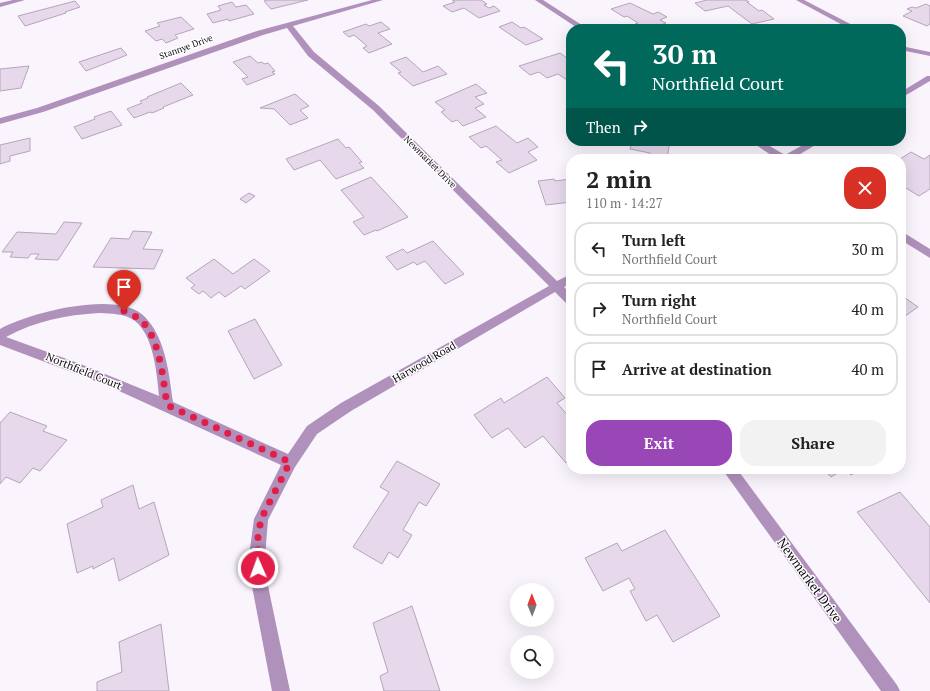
<!DOCTYPE html>
<meta charset="utf-8">
<style>
:root{--surface:#fff;--page:#f2f2f2;--text:#222;--muted:#767676;--line:#e0e0e0;--accent:#9947b6}
body{margin:0;font-family:"PT Serif",serif;background:var(--page);color:var(--text);height:100vh;display:flex;flex-direction:column;font-size:15px;white-space:nowrap}
*{box-sizing:border-box;margin:0}
p{font-size:13px;color:var(--muted)}
.icon{flex:none;width:22px;height:22px;fill:none;stroke:currentColor;stroke-width:2;stroke-linecap:round;stroke-linejoin:round}
.map{position:relative;flex:1;overflow:hidden}
.drawer{position:absolute;left:566px;top:154px;width:340px;height:320px;display:flex;flex-direction:column;background:var(--surface);border-radius:16px;box-shadow:0 4px 16px #0002}
.drawer>*{flex:none}
.hud{position:absolute;left:566px;top:24px;width:340px;height:122px;border-radius:16px;box-shadow:0 4px 16px #0002;background:#00695c;color:#fff;overflow:hidden}
.needle{width:26px;rotate:359deg}
.fabs{position:absolute;left:510px;top:583px;display:grid;gap:8px}
.fabs a{display:grid;place-items:center;width:44px;height:44px;border-radius:50%;background:var(--surface);box-shadow:0 4px 16px #0002;font-size:20px}
.pin{position:absolute;display:grid;place-items:center;width:34px;height:34px;color:#fff;margin:-41px -17px;border-radius:50% 50% 50% 0;rotate:-45deg;box-shadow:0 0 4px #0007}
.pin .icon{rotate:45deg}
.me{position:absolute;width:44px;margin:-22px;rotate:358deg;stroke-linejoin:round;filter:drop-shadow(0 0 3px #0008)}
.turn{display:flex;align-items:center;gap:14px;height:84px;padding:0 20px;font-size:18px}
.turn .icon{width:52px;height:52px;stroke-width:2.5}
.turn b{display:block;font-size:28px;line-height:34px}
.then{display:flex;align-items:center;height:38px;padding:0 20px;background:#0003;gap:8px;font-size:15px}
.round{display:grid;place-items:center;flex:none;width:42px;height:42px;border-radius:16px;background:var(--page)}
.overview{display:flex;align-items:center;justify-content:space-between;height:68px;padding:0 20px}
h1{font-size:24px;font-weight:600;line-height:30px}
.cta{display:flex;gap:8px;margin-top:auto;padding:8px 20px}
.cta a{flex:1;height:46px;border-radius:16px;background:var(--accent);color:#fff;font-size:16px;font-weight:600;line-height:46px;text-align:center}
.cta a+a{background:var(--page);color:var(--text)}
ul{padding:0;list-style:none}
li{display:flex;align-items:center;gap:12px;height:54px;margin:0 8px 6px;padding:0 12px;border:2px solid var(--line);border-radius:16px}
li div{flex:1}
li b{display:block;font-size:15px}
li em{font-style:normal}
.map>svg:first-child{display:block}
.building{fill:#e7d8ec;stroke:#b4a6ba}
.lines{fill:none;stroke-linecap:round;stroke-linejoin:round}
.street{fill:#b091bc;fill-rule:evenodd}
.route{stroke:#e11d48;stroke-width:7;stroke-dasharray:0 12.6}
.labels{text-anchor:middle;stroke-width:3;stroke-linejoin:round;paint-order:stroke}
.far-street-label{font-size:9px;fill:#0f0a11;stroke:#fff}
.street-label{font-size:11px;fill:#0f0a11;stroke:#fff}
.near-street-label{font-size:13px;fill:#0f0a11;stroke:#fff}
</style>
<div class="map">
<svg width="930" height="691" viewBox="0 0 930 691">
<rect width="100%" height="100%" fill="#faf4fc"/>
<g class="building">
<path d="M268,0H308L271,9L264,1Z"/>
<path d="M452,0H481L487,4L484,5L489,8L494,6L500,11L479,18L464,8L452,12L443,6L455,2Z"/>
<path d="M707,0H746L749,2H747L759,11L762,10L774,19L752,24L728,6L705,11L695,3Z"/>
<path d="M75,1L80,7L65,12L66,13L25,26L18,16Z"/>
<path d="M232,2L236,7L246,5L254,14L229,21L228,19L213,23L207,14L221,10L218,6Z"/>
<path d="M630,3L653,14L658,12L667,17L660,20L666,23L650,29H644L635,24L638,23L627,16L624,17L611,9Z"/>
<path d="M926,4L930,6V24L927,26L903,16L912,11L907,9L912,7L916,8Z"/>
<path d="M181,17L194,29L175,35L178,38L166,43L162,39L156,41L145,31L160,26L157,23Z"/>
<path d="M381,22L390,29L378,33L392,44L369,53L363,48L367,46L354,35L349,37L343,32L366,24L369,26Z"/>
<path d="M512,22L521,28L524,27L543,39L526,45L499,27Z"/>
<path d="M121,48L127,55L86,71L79,62Z"/>
<path d="M560,53L571,61V82H570L558,74L547,78L539,72L530,75L519,66Z"/>
<path d="M250,56L258,63L262,62L264,64L268,63L275,71L272,72L275,74L247,85L242,79L248,77L233,62Z"/>
<path d="M406,57L423,72L438,66L447,74L413,86L398,73L401,72L390,63Z"/>
<path d="M29,66L21,88L0,91V69Z"/>
<path d="M181,83L193,95L163,107L164,108L152,113L150,112L134,118L127,109L142,103L140,101L148,98L147,97Z"/>
<path d="M476,84L487,93L475,97L484,104L475,108L486,117L463,126L457,120L452,122L441,112L445,110L435,102Z"/>
<path d="M295,94L309,106L300,110L308,118L290,125L274,109L260,108Z"/>
<path d="M111,111L122,125L82,139L74,127L95,119L94,117Z"/>
<path d="M496,126L517,143L528,138L538,147L528,152L537,160L509,173L496,162L502,160L486,146L481,148L469,137Z"/>
<path d="M30,138V151L10,156V161L0,164V145Z"/>
<path d="M338,139L346,148L349,147L362,162L359,163L364,168L336,179L320,160L294,170L286,159Z"/>
<path d="M632,141H670L667,158L670,159H649L650,153L630,149Z"/>
<path d="M911,152L924,159L930,155V189L919,196L901,185V174L904,172L901,171L900,159Z"/>
<path d="M371,177L408,217L377,231L376,230L364,235L353,222L364,217L341,190Z"/>
<path d="M554,179L555,181L571,179V202L546,205L538,181Z"/>
<path d="M249,193L255,196L246,203L240,199Z"/>
<path d="M64,222L82,223L58,260L35,259L39,254H31L28,258L10,257L13,252H2L17,232L56,234Z"/>
<path d="M133,231L152,232L143,249L163,250L154,269L93,267L111,238L129,239Z"/>
<path d="M433,241L464,274L445,284L425,261L417,265L414,262L397,270L386,257L403,249L407,253Z"/>
<path d="M214,259L233,274L254,259L270,271L245,289L241,286L225,297L219,292L211,298L203,291L199,294L191,288L195,285L186,278Z"/>
<path d="M901,295L918,307L901,319Z"/>
<path d="M255,319L282,365L254,379L228,331Z"/>
<path d="M547,377L565,398L557,403L570,418H571V460L566,463L543,436L525,448L508,428L492,438L474,415L501,398L504,403Z"/>
<path d="M10,412L47,426L43,431L67,440L40,471L33,468L20,483L6,477L0,484V423Z"/>
<path d="M397,461L440,484L426,506L419,502L403,530L412,535L398,558L389,552L382,564L353,547L389,492L380,487Z"/>
<path d="M824,469H844L831,477Z"/>
<path d="M845,469H861L851,475Z"/>
<path d="M133,485L139,509L154,502L169,555L119,581L114,558L93,569V566L77,573L67,524L103,507L101,500Z"/>
<path d="M900,492L930,527V603L857,512Z"/>
<path d="M665,530L720,616L673,642L657,615L646,621L630,591L635,589L629,578L603,591L585,558L617,543L622,551Z"/>
<path d="M412,606L440,691H384L380,676L388,672L373,623Z"/>
<path d="M161,624L169,691H97V682L122,672L119,642Z"/>
</g>
<g class="lines">
<g class="street">
<path d="M13,0H25L0,7V3Z"/>
<path d="M372,0H383L293,26L314,52L379,106L557,281L571,274V283L564,287L571,294V305L567,304L555,292L351,411L317,434L295,467L268,520L265,556L267,581L290,691H272L251,581L249,556L254,519L281,465L106,385L0,345V329C29,313 119,289 145,317C166,339 169,374 173,402L288,454L307,426L341,403L549,286L373,110L308,56L287,28L263,35L43,112L0,124V118L37,108L257,31ZM99,313C111,314 125,313 135,321C154,336 157,375 159,396L78,363L6,337C35,321 66,315 99,313Z"/>
<path d="M535,0H543L588,29H579Z"/>
<path d="M796,0H804L860,29H850Z"/>
<path d="M901,46L930,52V56L901,50Z"/>
<path d="M927,76H930V81L901,98V92Z"/>
<path d="M750,141H761L785,155L810,141H822L792,159H777Z"/>
<path d="M901,231L930,249V258L901,240Z"/>
<path d="M722,469H737L897,685L900,691H881Z"/>
</g>
</g>
<g class="lines">
<path class="route" d="M124,311C128,313 134,315 138,318C160,334 163,380 167,405L290,462L261,519L258,537V568"/>
</g>
<g class="labels">
<g class="far-street-label">
<text transform="translate(186 47) rotate(-20)" y="3">Stannye Drive</text>
<text transform="translate(430 162) rotate(45)" y="3">Newmarket Drive</text>
</g>
<g class="street-label">
<text transform="translate(424 362) rotate(-30)" y="4">Harwood Road</text>
<text transform="translate(84 371) rotate(22)" y="4">Northfield Court</text>
</g>
<g class="near-street-label">
<text transform="translate(810 580) rotate(54)" y="5">Newmarket Drive</text>
</g>
</g>
</svg>
<div class="fabs">
<a><svg class="needle" viewBox="-14 -14 28 28"><path d="M0-13l5 13h-10z" fill="#e53935"/><path d="M0 13l5-13h-10z" fill="#767676"/></svg></a>
<a><svg class="icon" aria-label="search" viewBox="0 0 24 24"><circle cx="10" cy="10" r="6"/><path d="M15 15l6 6"/></svg></a>
</div>
<div class="pin" style="left:124px;top:311px;background:#d93025"><svg class="icon" aria-label="arrive" viewBox="0 0 24 24"><path d="M6 21V4h12l-3 4 3 4H6"/></svg></div>
<svg class="me" style="left:258px;top:568px" viewBox="-20 -20 40 40"><circle r="17" fill="#e11d48" stroke="#fff" stroke-width="3"/><path d="M0-11L8 9 0 5-8 9z" fill="#fff"/></svg>
<div class="hud">
<div class="turn"><svg class="icon" aria-label="left" viewBox="0 0 24 24"><path d="M17 20v-9H6M10 6l-5 5 5 5"/></svg><div><b>30 m</b>Northfield Court</div></div>
<div class="then">Then<svg class="icon" aria-label="right" viewBox="0 0 24 24"><path d="M7 20v-9h11M14 6l5 5-5 5"/></svg></div>
</div>
<section class="drawer">
<div class="overview"><div><h1>2 min</h1><p>110 m · 14:27</p></div><a class="round" style="background:#d93025;color:#fff"><svg class="icon" aria-label="close" viewBox="0 0 24 24"><path d="M6 6l12 12M18 6L6 18"/></svg></a></div>
<ul>
<li><svg class="icon" aria-label="left" viewBox="0 0 24 24"><path d="M17 20v-9H6M10 6l-5 5 5 5"/></svg><div><b>Turn left</b><p>Northfield Court</p></div><em>30 m</em></li>
<li><svg class="icon" aria-label="right" viewBox="0 0 24 24"><path d="M7 20v-9h11M14 6l5 5-5 5"/></svg><div><b>Turn right</b><p>Northfield Court</p></div><em>40 m</em></li>
<li><svg class="icon" aria-label="arrive" viewBox="0 0 24 24"><path d="M6 21V4h12l-3 4 3 4H6"/></svg><div><b>Arrive at destination</b></div><em>40 m</em></li>
</ul>
<div class="cta"><a>Exit</a><a>Share</a></div>
</section>
</div>
